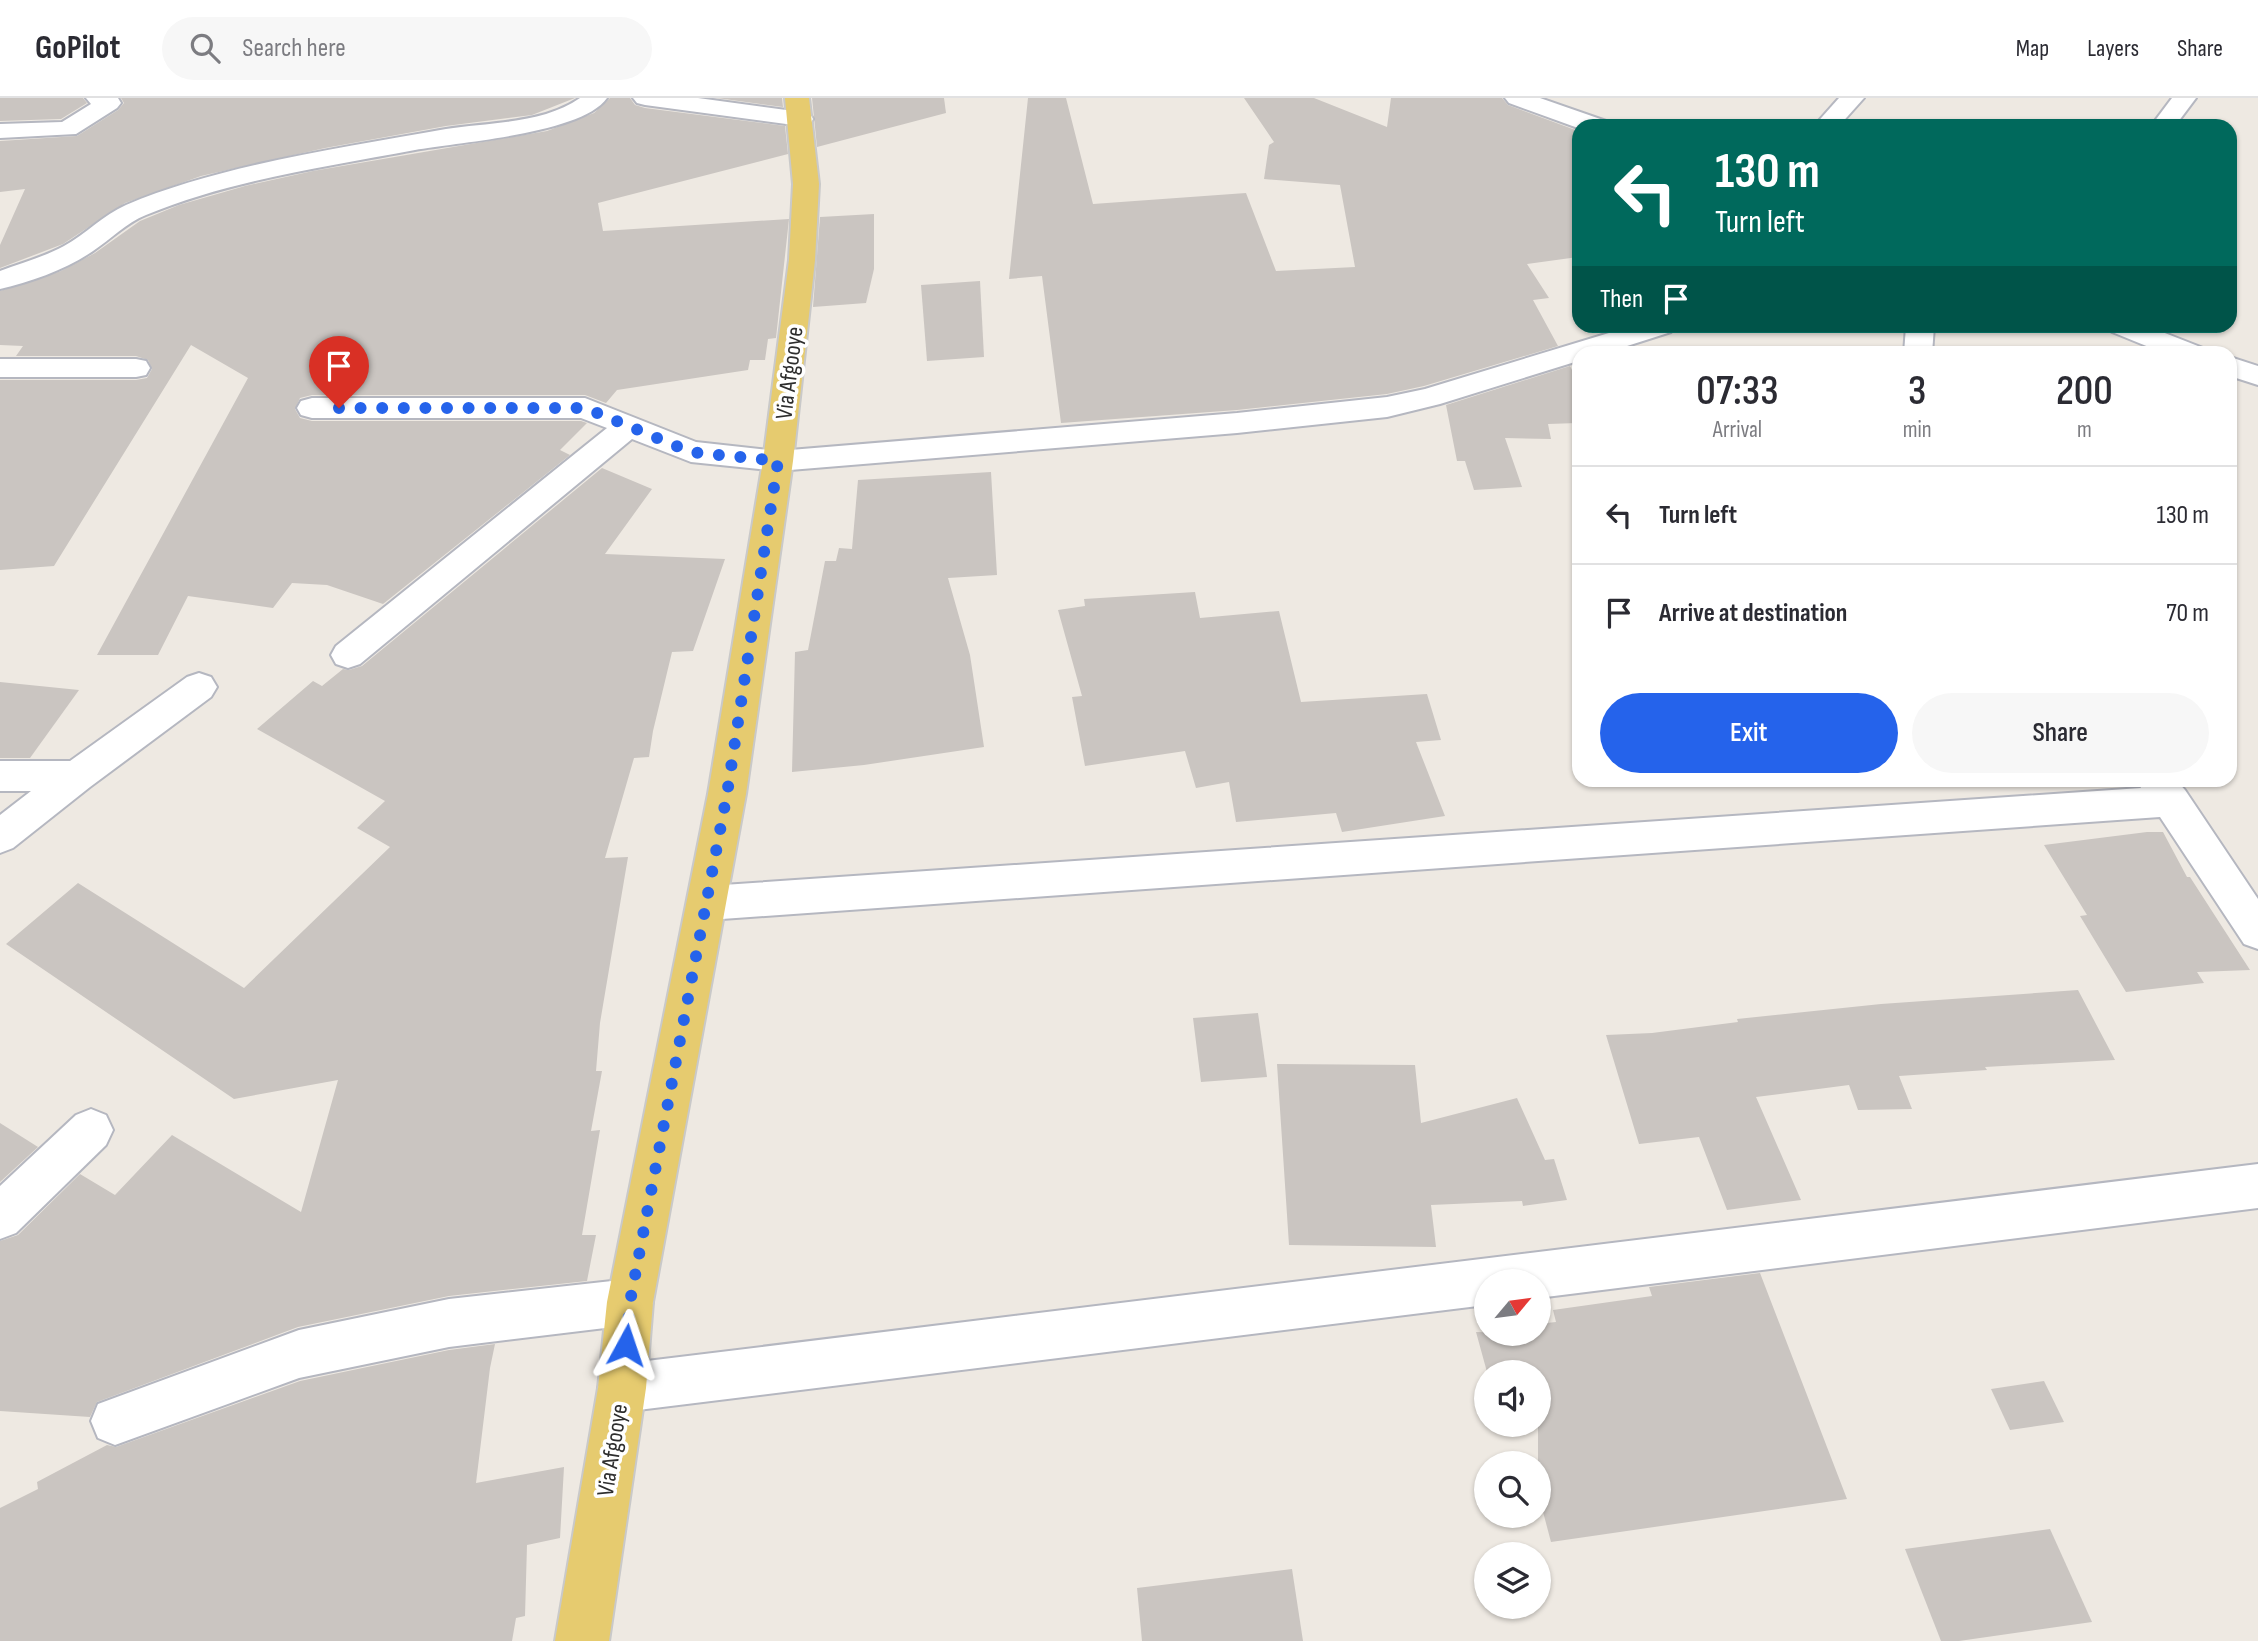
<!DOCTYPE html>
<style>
:root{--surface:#fff;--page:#f7f7f7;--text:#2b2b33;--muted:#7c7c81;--line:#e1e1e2;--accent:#2563eb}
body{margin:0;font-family:"Sofia Sans Condensed",sans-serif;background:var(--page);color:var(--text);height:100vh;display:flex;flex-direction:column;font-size:26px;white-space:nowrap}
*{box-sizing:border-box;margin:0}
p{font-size:23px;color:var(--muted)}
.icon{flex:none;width:38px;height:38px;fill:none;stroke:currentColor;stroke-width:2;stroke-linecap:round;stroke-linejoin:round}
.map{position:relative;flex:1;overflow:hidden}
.panel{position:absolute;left:1572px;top:248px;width:665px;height:441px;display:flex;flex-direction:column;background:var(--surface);border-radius:21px;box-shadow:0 2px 5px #0004}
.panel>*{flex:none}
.guide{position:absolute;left:1572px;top:21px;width:665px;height:214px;border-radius:21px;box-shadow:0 2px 5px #0004;background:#00695c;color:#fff;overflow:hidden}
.needle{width:46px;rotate:61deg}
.controls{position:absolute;left:1474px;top:1171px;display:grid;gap:14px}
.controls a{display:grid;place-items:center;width:77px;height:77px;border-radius:50%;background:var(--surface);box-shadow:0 2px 5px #0004;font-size:35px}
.pin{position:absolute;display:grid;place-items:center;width:60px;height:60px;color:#fff;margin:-72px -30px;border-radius:50% 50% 50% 0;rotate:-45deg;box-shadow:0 0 7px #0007}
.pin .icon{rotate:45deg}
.me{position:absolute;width:77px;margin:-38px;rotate:5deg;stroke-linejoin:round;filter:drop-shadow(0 0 5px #0008)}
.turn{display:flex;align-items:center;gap:24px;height:147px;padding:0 28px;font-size:32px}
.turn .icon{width:91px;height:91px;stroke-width:2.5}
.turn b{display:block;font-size:49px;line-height:60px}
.then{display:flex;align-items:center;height:66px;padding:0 28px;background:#0003;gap:14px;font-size:26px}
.eta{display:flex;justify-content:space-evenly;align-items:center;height:119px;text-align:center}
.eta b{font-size:42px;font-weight:600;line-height:49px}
.cta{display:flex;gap:14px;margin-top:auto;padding:14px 28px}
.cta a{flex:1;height:80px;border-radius:42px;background:var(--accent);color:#fff;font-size:28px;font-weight:600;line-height:80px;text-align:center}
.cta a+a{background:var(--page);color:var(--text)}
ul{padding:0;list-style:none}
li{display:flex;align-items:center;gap:21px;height:98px;padding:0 28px;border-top:2px solid var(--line)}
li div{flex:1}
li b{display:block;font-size:26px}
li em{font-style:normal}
header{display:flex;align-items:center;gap:42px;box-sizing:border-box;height:98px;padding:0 35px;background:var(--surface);border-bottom:2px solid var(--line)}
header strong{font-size:33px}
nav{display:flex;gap:38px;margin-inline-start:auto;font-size:24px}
.search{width:490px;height:63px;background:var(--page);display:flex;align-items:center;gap:18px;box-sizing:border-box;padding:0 24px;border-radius:38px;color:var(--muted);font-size:26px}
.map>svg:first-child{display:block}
.building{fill:#cac5c1}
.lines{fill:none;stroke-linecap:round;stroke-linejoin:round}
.minor-casing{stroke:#b5b7c0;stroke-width:4}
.major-casing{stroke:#c9c9c9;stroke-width:4}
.minor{fill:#fff;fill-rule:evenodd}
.major{fill:#e6cb6f;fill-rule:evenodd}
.route{stroke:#2563eb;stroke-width:12;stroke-dasharray:0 21.6}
.labels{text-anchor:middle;stroke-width:7;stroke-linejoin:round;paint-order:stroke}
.street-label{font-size:24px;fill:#2e2e2e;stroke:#fff}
</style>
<header>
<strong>GoPilot</strong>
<div class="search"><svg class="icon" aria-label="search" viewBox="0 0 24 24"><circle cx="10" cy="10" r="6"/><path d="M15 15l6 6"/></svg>Search here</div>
<nav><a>Map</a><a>Layers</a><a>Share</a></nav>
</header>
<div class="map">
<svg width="2258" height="1543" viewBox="0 0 2258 1543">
<rect width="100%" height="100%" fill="#eee9e2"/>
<g class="building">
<path d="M0,0H83L87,5L61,21L0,23Z"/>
<path d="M121,0H575L532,17L446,28L325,50L201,78L125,105L63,146L0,170V147L25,91L0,94V43L77,38L118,12L124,5Z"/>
<path d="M610,0H630L635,7L645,10L785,28L788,56L598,105L603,133L789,121L776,240L768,241L765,262H750L748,272L617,292L606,305L585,297H312L300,300L295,311L300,320L312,323H581L587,325L560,352L570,357L383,506L327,487L292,485L273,510L188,498L158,557H97L248,280L191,247L54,468L0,472V282H136L147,280L152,271L148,262L136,258H16L23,248L0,247V193L61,173L95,155L140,123L179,107L245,88L313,73L547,33L594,15Z"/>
<path d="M717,0H782L783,9Z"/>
<path d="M812,0H944L946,15L817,49Z"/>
<path d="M1028,0H1066L1093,106L1246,95L1276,173L1355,169L1340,87L1264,81L1269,47L1274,44L1244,0H1314L1387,29L1391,0H1502L1508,7L1578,33V159L1527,166L1549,200L1533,202L1558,248L1424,288L1387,296L1237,312L1061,325L1042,178L1009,181Z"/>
<path d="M874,116V171L866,205L813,209L820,119Z"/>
<path d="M980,183L984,259L927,263L921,187Z"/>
<path d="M1570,268L1578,284V325L1548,326L1551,341L1505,340L1522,389L1474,392L1465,363H1457L1446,307Z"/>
<path d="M602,370L652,391L605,456L725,461L693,553L672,554L653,633L649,659L634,660L605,760L628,759L600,925L596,973H602L591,1033L600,1032L582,1137H596L587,1183L449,1198L298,1229L97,1304L90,1319L0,1313V1143L18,1137L80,1076L115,1097L172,1037L301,1114L338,982L234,1001L6,846L78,785L244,890L390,749L357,730L385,703L257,631L313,583L322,588L343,571L349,572L362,568Z"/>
<path d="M991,374L997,477L948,480L970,557L984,649L864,667L792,674L795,554L808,552L825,463H836L839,450L852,451L858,382Z"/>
<path d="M1195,494L1200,520L1279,513L1301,604L1427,596L1441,642L1416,644L1445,718L1342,734L1336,715L1236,724L1229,684L1196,690L1185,653L1085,668L1072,599L1082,598L1058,512L1085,508L1084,501Z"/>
<path d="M0,584L79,592L30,660H0Z"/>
<path d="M2147,734H2163L2187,779H2190L2250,872L2197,874L2204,885L2126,894L2080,818L2087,817L2044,747Z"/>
<path d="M2078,892L2115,962L1985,969L1987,972L1899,978L1912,1011L1858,1012L1849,987L1756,999L1801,1102L1727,1112L1699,1039L1639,1046L1606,937L1652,935L1738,924L1737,921L1881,906Z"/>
<path d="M1258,915L1267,979L1201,984L1193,920Z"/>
<path d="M1277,966L1415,967L1421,1025L1517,1000L1545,1062L1554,1061L1567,1102L1523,1108L1522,1103L1431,1107L1436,1149L1289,1147Z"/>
<path d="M0,1025L38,1049L0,1084Z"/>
<path d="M1760,1175L1847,1401L1551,1444L1538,1395V1365H1530L1538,1363V1274H1487L1476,1234L1538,1236V1226L1556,1224L1553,1212L1652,1198L1649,1189Z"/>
<path d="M495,1246L490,1270L476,1385L564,1369L560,1440L527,1447L525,1518L516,1520L512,1543H0V1410L38,1391L37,1384L107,1347L116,1349L300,1283L449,1252Z"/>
<path d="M2044,1283L2064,1324L2010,1332L1991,1291Z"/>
<path d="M2050,1431L2092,1524L1959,1543H1941L1905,1451Z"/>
<path d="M1292,1471L1303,1543H1142L1137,1490Z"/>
</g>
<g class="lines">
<defs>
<g id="minor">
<path d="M86,0H118L121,5L117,10L76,36L0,40V26L62,24L91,6Z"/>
<path d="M580,0H607C582,36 458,44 415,52C325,69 231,82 146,117C126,125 111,141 93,153C67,171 31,184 0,191V173C21,165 44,159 64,148C86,136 103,117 126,107C220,67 345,49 446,31C489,24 543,26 580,0Z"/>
<path d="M633,0H698L801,14L810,16L813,21L810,26L801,28L645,7L637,5Z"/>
<path d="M1505,0H1540L1606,23L1609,28L1578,30L1509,5Z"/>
<path d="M1839,0H1864L1839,28H1814Z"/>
<path d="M2172,0H2196L2175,28H2151Z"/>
<path d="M1632,228H1675L1671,234L1602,256H1578V263L1440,306L1387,319L1237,335L778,373L691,364L632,341L360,566L348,570L336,566L331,557L336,548L607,330L581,320H312L301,317L297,310L301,303L312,300H585L696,344L778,353L1237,315L1387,299L1425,291Z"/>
<path d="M1906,228H1934L1932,256H1904Z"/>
<path d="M2108,228H2147L2203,250L2207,256H2166L2112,234Z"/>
<path d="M2230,259L2258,268V287L2230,278Z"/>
<path d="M0,261H136L146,263L150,270L146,277L136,279H0Z"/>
<path d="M199,575L211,579L217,589L211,599L90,689L13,750L0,755V717L31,693H0V663H70L187,579Z"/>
<path d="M2137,682H2176L2185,692L2258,801V851L2244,846L2160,719L708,822L694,817L688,805L694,793L708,788L2141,690Z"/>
<path d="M91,1011L106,1017L113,1032L106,1047L16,1135L0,1141V1088L76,1017Z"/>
<path d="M2258,1066V1110L1538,1200V1183H1486V1207L622,1314L605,1307L598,1290L605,1273L622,1266Z"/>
<path d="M630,1181L647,1187L653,1204L647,1221L630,1227L449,1249L299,1280L115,1347L98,1340L91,1323L98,1306L299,1232L449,1201Z"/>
</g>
<path id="major" d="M785,0H809L819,86L815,162L793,363L746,696L653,1204L646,1290L609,1543H555L598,1290L607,1204L708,696L763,363L789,162L793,86Z"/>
</defs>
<use href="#minor" class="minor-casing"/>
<use href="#major" class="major-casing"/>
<use href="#minor" class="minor"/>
<use href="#major" class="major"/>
</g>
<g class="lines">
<path class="route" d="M339,310H585L691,354L778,363L727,696L630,1204L626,1247"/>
</g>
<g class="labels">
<g class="street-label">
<text transform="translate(789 275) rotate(-83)" y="8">Via Afgooye</text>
<text transform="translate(612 1352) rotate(-81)" y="8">Via Afgooye</text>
</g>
</g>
</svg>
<div class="controls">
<a><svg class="needle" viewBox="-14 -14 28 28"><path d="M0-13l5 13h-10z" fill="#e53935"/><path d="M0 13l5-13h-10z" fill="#7c7c81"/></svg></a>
<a><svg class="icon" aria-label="sound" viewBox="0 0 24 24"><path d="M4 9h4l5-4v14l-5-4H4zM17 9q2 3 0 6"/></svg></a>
<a><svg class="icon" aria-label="search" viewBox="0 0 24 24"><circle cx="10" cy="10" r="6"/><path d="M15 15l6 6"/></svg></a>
<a><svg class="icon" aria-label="layers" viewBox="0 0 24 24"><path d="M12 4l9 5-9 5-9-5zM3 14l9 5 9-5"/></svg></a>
</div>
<div class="pin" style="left:339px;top:310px;background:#d93025"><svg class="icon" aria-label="arrive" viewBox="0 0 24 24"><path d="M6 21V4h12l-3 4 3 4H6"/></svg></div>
<svg class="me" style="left:626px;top:1247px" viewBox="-20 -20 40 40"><path d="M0-17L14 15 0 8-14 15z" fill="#2563eb" stroke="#fff" stroke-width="4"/></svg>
<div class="guide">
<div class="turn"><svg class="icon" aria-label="left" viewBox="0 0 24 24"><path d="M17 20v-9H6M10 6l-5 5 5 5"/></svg><div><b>130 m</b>Turn left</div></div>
<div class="then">Then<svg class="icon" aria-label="arrive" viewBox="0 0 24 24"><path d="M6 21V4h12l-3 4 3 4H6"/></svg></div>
</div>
<section class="panel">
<div class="eta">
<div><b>07:33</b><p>Arrival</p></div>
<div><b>3</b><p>min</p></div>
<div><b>200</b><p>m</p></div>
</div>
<ul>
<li><svg class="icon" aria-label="left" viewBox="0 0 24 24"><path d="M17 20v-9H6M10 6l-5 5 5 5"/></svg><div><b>Turn left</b></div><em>130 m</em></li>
<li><svg class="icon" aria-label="arrive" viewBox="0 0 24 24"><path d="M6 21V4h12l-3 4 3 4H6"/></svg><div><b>Arrive at destination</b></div><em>70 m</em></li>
</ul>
<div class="cta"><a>Exit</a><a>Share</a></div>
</section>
</div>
